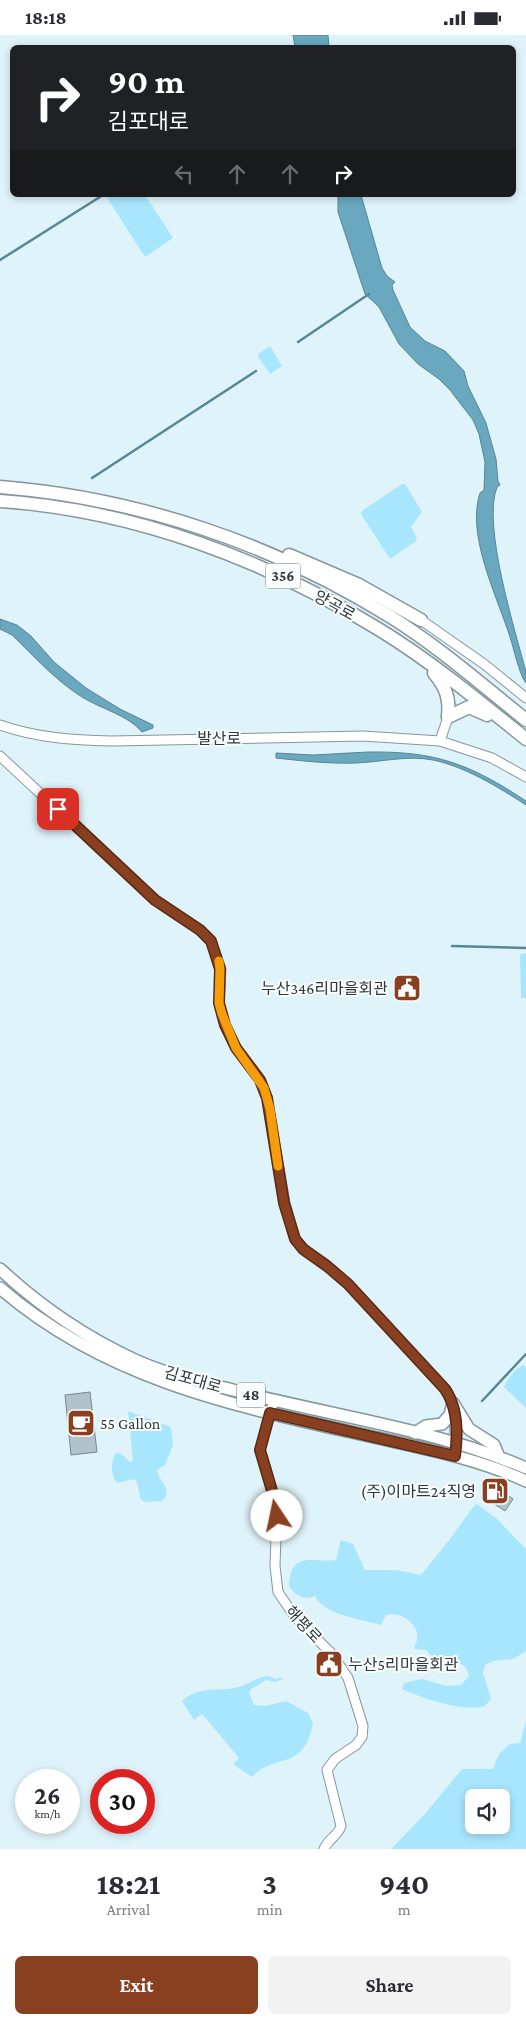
<!DOCTYPE html>
<meta charset="utf-8">
<style>
:root{--surface:#fff;--page:#f2f2f3;--text:#2b2b33;--muted:#7c7c81;--accent:#884020}
body{margin:0;font-family:"Crimson Pro","Noto Sans KR",serif;background:var(--page);color:var(--text);height:100vh;display:flex;flex-direction:column;font-size:19px;white-space:nowrap}
*{box-sizing:border-box;margin:0}
p{font-size:16px;color:var(--muted)}
.icon{flex:none;width:28px;height:28px;fill:none;stroke:currentColor;stroke-width:2;stroke-linecap:round;stroke-linejoin:round}
.map{position:relative;height:1814px;overflow:hidden}
.details{display:flex;flex-direction:column;background:var(--surface);flex:1}
.details>*{flex:none}
.top-card{position:absolute;left:10px;top:10px;width:506px;height:152px;border-radius:8px;box-shadow:0 2px 8px #0003;background:#202124;color:#fff;overflow:hidden}
.buttons{position:absolute;left:465px;top:1754px;display:grid;gap:10px}
.buttons a{display:grid;place-items:center;width:45px;height:45px;border-radius:8px;background:var(--surface);box-shadow:0 2px 8px #0003;font-size:25px}
.speed{position:absolute;left:15px;top:1734px;display:flex;gap:10px;font-size:25px;font-weight:700;text-align:center}
.speed>*{display:grid;place-content:center;width:65px;height:65px;border-radius:50%;background:var(--surface);box-shadow:0 2px 8px #0003;line-height:1}
.speed small{font-size:12px;font-weight:400}
.speed .limit{border:8px solid #d22;background:#fff;color:#111}
.pin{position:absolute;display:grid;place-items:center;width:42px;height:42px;color:#fff;margin:-21px;border-radius:10px;box-shadow:0 2px 8px #0006}
.me{position:absolute;width:55px;margin:-28px;rotate:349deg;stroke-linejoin:round;filter:drop-shadow(0 0 4px #0008)}
.turn{display:flex;align-items:center;gap:18px;height:105px;padding:0 15px;font-size:22px}
.turn .icon{width:65px;height:65px;stroke-width:2.5}
.turn b{display:block;font-size:35px;line-height:42px}
.lanes{display:flex;align-items:center;height:48px;padding:0 15px;background:#0003;justify-content:center;gap:25px;direction:ltr}
.lanes .off{opacity:.35}
.eta{display:flex;justify-content:space-evenly;align-items:center;height:85px;text-align:center}
.eta b{font-size:30px;font-weight:700;line-height:35px}
.cta{display:flex;gap:10px;margin-top:auto;padding:10px 15px}
.cta a{flex:1;height:58px;border-radius:8px;background:var(--accent);color:#fff;font-size:20px;font-weight:700;line-height:58px;text-align:center}
.cta a+a{background:var(--page);color:var(--text)}
.status{display:flex;justify-content:space-between;align-items:center;height:35px;padding:0 25px;background:var(--surface);direction:ltr}
.status svg{height:14px;fill:currentColor}
.map>svg:first-child{display:block}
.green{fill:#a8e6fd;fill-rule:evenodd}
.water{fill:#69a8be;stroke:#588697}
.lines{fill:none;stroke-linecap:round;stroke-linejoin:round}
.stream{stroke:#588697;stroke-width:2.5}
.building{fill:#b0c3ca;stroke:#778990}
.minor-casing{stroke:#85979e;stroke-width:11}
.major-casing{stroke:#85979e;stroke-width:14}
.highway-casing{stroke:#85979e;stroke-width:15}
.minor{stroke:#fff;stroke-width:9}
.major{stroke:#fff;stroke-width:11}
.highway{stroke:#fff;stroke-width:12}
.route-casing{stroke:#582a15;stroke-width:12}
.route{stroke:#884020;stroke-width:9}
.slow{stroke:#f59e0b;stroke-width:9}
.labels{text-anchor:middle;stroke-width:4;stroke-linejoin:round;paint-order:stroke}
.shield{fill:#f9fdfe;stroke:#6c7376;stroke-width:1}
.shield-label{font-size:15px;font-weight:bold;fill:#30383b}
.street-label{font-size:16px;fill:#30383b;stroke:#f9fdfe}
.poi-label{font-size:16px;fill:#30383b;stroke:#f9fdfe;text-anchor:end}
</style>
<div class="status"><b>18:18</b><svg viewBox="0 0 49 12"><path d="M0 12V9h3v3zM5 12V6h3v6zM10 12V3h3v9zM15 12V0h3v12zM26 1h20v11H26zM47 4h2v5h-2z"/></svg></div>
<div class="map">
<svg width="526" height="1814" viewBox="0 0 526 1814">
<rect width="100%" height="100%" fill="#dff3fa"/>
<g class="green">
<path d="M109,160H145L173,203L145,222L108,164Z"/>
<path d="M270,311L282,331L270,339L259,323L258,319Z"/>
<path d="M402,449H405L422,477L411,492L417,503L416,506L390,524L361,479L362,476Z"/>
<path d="M526,918V963H521L520,921L521,919Z"/>
<path d="M523,1330L526,1332V1373L504,1352C506,1345 516,1333 523,1330Z"/>
<path d="M128,1376L171,1392L173,1410L165,1430L157,1435C159,1447 174,1455 162,1466L146,1467L141,1465L137,1447L134,1444L117,1448C111,1441 110,1426 116,1418L121,1419L130,1427L133,1425Z"/>
<path d="M477,1469L497,1484L526,1514V1616L513,1624L493,1626L485,1630L483,1638L491,1664L485,1671C466,1678 421,1663 402,1654L404,1648L422,1644L446,1651L461,1650L469,1641C467,1625 446,1623 433,1623L426,1615L415,1614L414,1612C426,1595 404,1575 386,1580L381,1590C361,1584 324,1580 315,1561C304,1566 295,1560 289,1551C291,1515 311,1528 336,1525L341,1505L353,1509L365,1535H396L421,1540L450,1504L473,1472Z"/>
<path d="M268,1641L275,1644L282,1642L283,1644L275,1647L266,1645L251,1654L249,1658L254,1670L265,1671L286,1666L308,1678L313,1688C303,1738 277,1716 252,1742L233,1729L239,1723L202,1679L194,1685L182,1666C201,1649 217,1658 238,1652C249,1649 257,1642 268,1641Z"/>
<path d="M526,1686V1814H391L424,1780L462,1734H493L499,1719L510,1709L520,1708ZM474,1762H501V1790H474Z"/>
</g>
<g class="water">
<path d="M293,0H328L329,12H295Z"/>
<path d="M338,160H361L382,233L387,241L395,247L392,250L393,255L410,292L425,306L445,316L464,336L468,351L486,388L496,424L498,446L500,450L497,452C482,490 515,595 526,637V648C519,639 514,614 510,602C497,561 466,500 480,458L484,455L485,427L479,399L473,385L450,355L439,344L418,329L399,309L379,272L365,259L338,177Z"/>
<path d="M0,584L17,590L31,601L54,627L86,653L120,674L153,690V693L142,697C128,680 101,674 82,662C56,646 34,621 12,600L0,594Z"/>
<path d="M368,717C436,716 470,729 526,766V770C498,752 466,732 433,725C407,720 382,727 356,728C329,729 303,726 276,723V718L313,720Z"/>
</g>
<g class="lines">
<g class="stream">
<path d="M0,225L103,160"/>
<path d="M298,307L369,259"/>
<path d="M92,443L256,336"/>
<path d="M452,911L526,913"/>
<path d="M482,1366L526,1319"/>
</g>
</g>
<g class="building">
<path d="M405,944L414,947L410,961L401,959Z"/>
<path d="M90,1357L97,1417L71,1420L65,1360Z"/>
<path d="M491,1449L513,1464L505,1476L487,1464Z"/>
</g>
<g class="lines">
<defs>
<g id="minor">
<path d="M421,585L484,629L526,663"/>
<path d="M448,682L440,706L492,723L526,742"/>
<path d="M0,690C37,703 73,705 112,706L363,701L440,706"/>
<path d="M0,721L155,865L200,895L211,906L221,934L219,968L225,991L236,1013L260,1045L267,1063L285,1168L295,1204L306,1216L327,1231L348,1249L445,1354L453,1368L456,1413"/>
<path d="M274,1365L260,1415L277,1472L275,1531L278,1557L295,1582L332,1619L348,1643L363,1691L362,1702L356,1710L335,1724L327,1735L341,1791C338,1801 328,1804 324,1814"/>
</g>
<g id="major">
<path d="M0,1234C41,1272 85,1302 135,1325C166,1339 200,1347 233,1355C331,1381 432,1393 526,1433"/>
<path d="M0,1253C106,1345 236,1371 369,1401C422,1413 476,1423 526,1446"/>
<path d="M453,1368L469,1394L494,1410L499,1422"/>
<path d="M415,1398L426,1391L442,1389L450,1380L453,1368"/>
</g>
<g id="highway">
<path d="M0,452C138,463 274,509 391,582C439,612 482,650 526,685"/>
<path d="M0,466C135,475 266,525 380,595C432,627 479,666 526,704"/>
<path d="M289,520L359,550L421,585"/>
<path d="M434,638C446,652 450,664 448,682"/>
<path d="M448,682L469,672L487,680"/>
</g>
</defs>
<use href="#minor" class="minor-casing"/>
<use href="#major" class="major-casing"/>
<use href="#highway" class="highway-casing"/>
<use href="#minor" class="minor"/>
<use href="#major" class="major"/>
<use href="#highway" class="highway"/>
</g>
<g class="lines">
<defs>
<path id="route" d="M58,774L155,865L200,895L211,906L220,934L219,968L225,990L236,1013L260,1045L267,1063L284,1168L295,1204L303,1214L327,1231L348,1249L445,1354C458,1373 458,1399 455,1421L270,1378L260,1415L275,1466L277,1481"/>
</defs>
<use href="#route" class="route-casing"/>
<use href="#route" class="route"/>
<path class="slow" d="M219,926L220,934L219,968L222,979L236,1013L264,1053L270,1074L278,1131"/>
</g>
<defs>
<symbol id="civic-square" viewBox="-11 -11 22 22"><rect x="-9" y="-9" width="18" height="18" rx="4" fill="#884020" stroke="#f9fdfe"/><path d="M-.6-6.5H3V-4.5H.6V-3L4-1V1h2V6H-6V1h2V-1L-.6-3ZM-1.2 2.5V6h2.4V2.5Z" fill="#fff"/></symbol>
<symbol id="cafe-square" viewBox="-11 -11 22 22"><rect x="-9" y="-9" width="18" height="18" rx="4" fill="#884020" stroke="#f9fdfe"/><path d="M-5.5-4.5H6V0H3Q3 3.5 0 3.5H-2.5Q-5.5 3.5-5.5 0ZM3-3.2v2h1.7v-2ZM-6 4.5H4V6H-6Z" fill="#fff"/></symbol>
<symbol id="fuel-square" viewBox="-11 -11 22 22"><rect x="-9" y="-9" width="18" height="18" rx="4" fill="#884020" stroke="#f9fdfe"/><path d="M-5.5-6h7V0h2V4h1.3V-2.5L3-4.5l.8-.8L6-3V5H2.5V1h-1V6h-7ZM-4.2-4.7v3.2H.2V-4.7Z" fill="#fff"/></symbol>
</defs>
<g fill-rule="evenodd">
<use href="#civic-square" x="391" y="937" width="32" height="32"/>
<use href="#cafe-square" x="65" y="1372" width="32" height="32"/>
<use href="#fuel-square" x="479" y="1440" width="32" height="32"/>
<use href="#civic-square" x="313" y="1613" width="32" height="32"/>
</g>
<g class="labels">
<g class="shield">
<rect x="265.5" y="528.5" width="35" height="25" rx="4"/>
<rect x="237" y="1347.5" width="28" height="25" rx="4"/>
</g>
<g class="shield-label">
<text x="283" y="546">356</text>
<text x="251" y="1365">48</text>
</g>
<g class="street-label">
<text transform="translate(335 570) rotate(29)" y="6">양곡로</text>
<text x="219" y="709">발산로</text>
<text transform="translate(193 1344) rotate(16)" y="6">김포대로</text>
<text transform="translate(304 1589) rotate(47)" y="6">해평로</text>
</g>
<g class="poi-label">
<text x="388" y="959">누산346리마을회관</text>
<text x="100" y="1394" text-anchor="start">55 Gallon</text>
<text x="476" y="1462">(주)이마트24직영</text>
<text x="348" y="1635" text-anchor="start">누산5리마을회관</text>
</g>
</g>
</svg>
<div class="buttons">
<a><svg class="icon" aria-label="sound" viewBox="0 0 24 24"><path d="M4 9h4l5-4v14l-5-4H4zM17 9q2 3 0 6"/></svg></a>
</div>
<div class="speed"><div>26<small>km/h</small></div><div class="limit">30</div></div>
<div class="pin" style="left:58px;top:774px;background:#d93025"><svg class="icon" aria-label="arrive" viewBox="0 0 24 24"><path d="M6 21V4h12l-3 4 3 4H6"/></svg></div>
<svg class="me" style="left:277px;top:1481px" viewBox="-20 -20 40 40"><circle r="19" fill="#fff"/><path d="M0-13L10 11 0 6-10 11z" fill="#884020"/></svg>
<div class="top-card">
<div class="turn"><svg class="icon" aria-label="right" viewBox="0 0 24 24"><path d="M7 20v-9h11M14 6l5 5-5 5"/></svg><div><b>90 m</b>김포대로</div></div>
<div class="lanes"><svg class="icon off" aria-label="left" viewBox="0 0 24 24"><path d="M17 20v-9H6M10 6l-5 5 5 5"/></svg><svg class="icon off" aria-label="ahead" viewBox="0 0 24 24"><path d="M12 20V5M6 11l6-6 6 6"/></svg><svg class="icon off" aria-label="ahead" viewBox="0 0 24 24"><path d="M12 20V5M6 11l6-6 6 6"/></svg><svg class="icon" aria-label="right" viewBox="0 0 24 24"><path d="M7 20v-9h11M14 6l5 5-5 5"/></svg></div>
</div>
</div>
<section class="details">
<div class="eta">
<div><b>18:21</b><p>Arrival</p></div>
<div><b>3</b><p>min</p></div>
<div><b>940</b><p>m</p></div>
</div>
<div class="cta"><a>Exit</a><a>Share</a></div>
</section>
